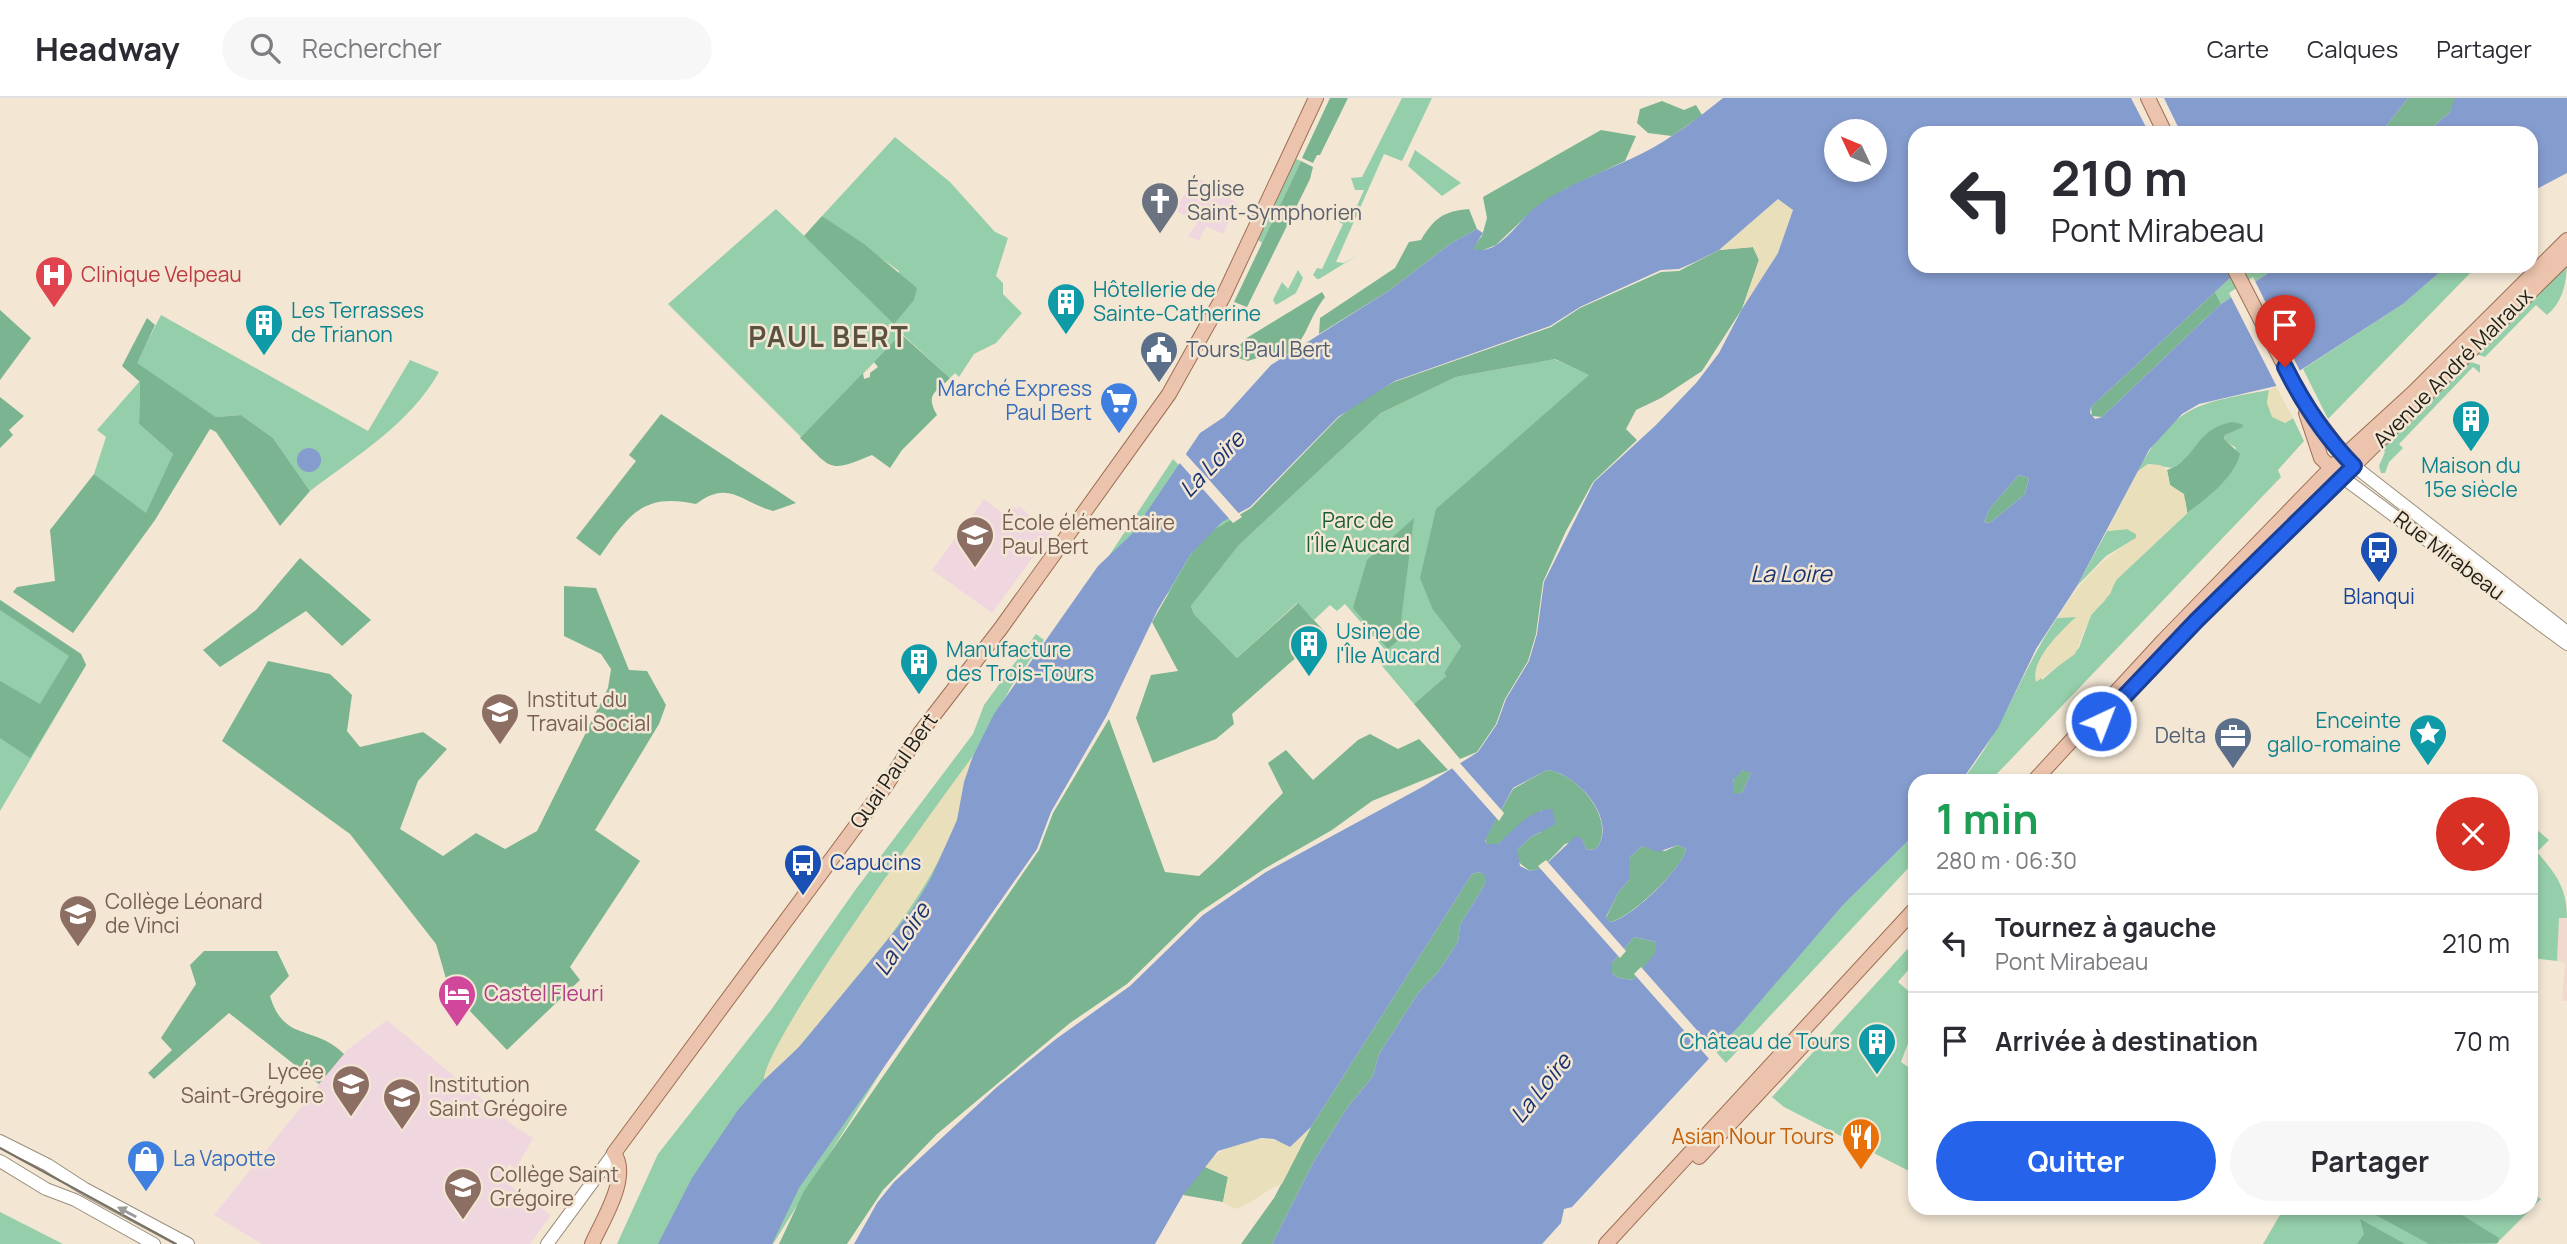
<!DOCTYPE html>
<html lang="fr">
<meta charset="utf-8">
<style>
:root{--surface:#fff;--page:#f7f7f7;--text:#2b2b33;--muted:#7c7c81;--line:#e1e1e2;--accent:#2563eb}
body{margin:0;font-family:Manrope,sans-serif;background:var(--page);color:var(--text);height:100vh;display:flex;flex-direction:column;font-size:26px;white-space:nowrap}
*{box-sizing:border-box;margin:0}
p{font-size:23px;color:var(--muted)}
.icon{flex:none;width:38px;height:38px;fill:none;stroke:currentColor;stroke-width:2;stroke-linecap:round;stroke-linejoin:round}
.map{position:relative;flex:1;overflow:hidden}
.side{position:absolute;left:1908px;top:676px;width:630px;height:441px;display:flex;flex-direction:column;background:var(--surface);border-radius:21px;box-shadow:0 4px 10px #0003}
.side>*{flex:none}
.banner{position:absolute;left:1908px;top:28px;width:630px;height:147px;border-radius:21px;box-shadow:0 4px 10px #0003;background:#fff;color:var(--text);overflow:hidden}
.needle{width:46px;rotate:314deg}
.buttons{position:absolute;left:1824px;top:21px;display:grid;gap:14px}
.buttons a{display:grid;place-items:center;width:63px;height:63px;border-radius:50%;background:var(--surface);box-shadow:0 4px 10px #0003;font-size:35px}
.pin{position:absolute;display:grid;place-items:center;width:60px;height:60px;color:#fff;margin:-72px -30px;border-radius:50% 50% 50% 0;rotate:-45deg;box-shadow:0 0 7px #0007}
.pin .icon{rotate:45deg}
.me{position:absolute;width:77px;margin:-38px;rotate:43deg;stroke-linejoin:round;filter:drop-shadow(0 0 5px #0008)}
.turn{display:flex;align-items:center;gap:24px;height:147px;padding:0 28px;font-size:32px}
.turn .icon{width:91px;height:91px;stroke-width:2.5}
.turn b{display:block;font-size:49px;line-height:60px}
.round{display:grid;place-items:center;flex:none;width:74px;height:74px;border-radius:37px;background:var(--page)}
.headline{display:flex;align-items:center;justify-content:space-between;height:119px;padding:0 28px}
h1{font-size:42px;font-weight:700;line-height:52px;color:#1e9e55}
.cta{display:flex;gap:14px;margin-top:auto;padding:14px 28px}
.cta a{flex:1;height:80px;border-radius:42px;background:var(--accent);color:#fff;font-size:28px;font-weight:700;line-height:80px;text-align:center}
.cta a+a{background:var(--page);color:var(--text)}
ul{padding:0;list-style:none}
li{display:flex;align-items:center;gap:21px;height:98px;padding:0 28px;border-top:2px solid var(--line)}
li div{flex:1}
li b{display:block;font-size:26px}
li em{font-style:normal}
header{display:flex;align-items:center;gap:42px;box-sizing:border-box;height:98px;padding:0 35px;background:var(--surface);border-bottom:2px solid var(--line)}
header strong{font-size:33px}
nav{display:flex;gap:38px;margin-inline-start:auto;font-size:24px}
.search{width:490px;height:63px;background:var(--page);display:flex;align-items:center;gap:18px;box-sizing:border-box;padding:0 24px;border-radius:38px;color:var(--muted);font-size:26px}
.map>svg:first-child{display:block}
.commercial{fill:#f1d9cf}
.education{fill:#f0d7df}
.green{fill:#95ceaa}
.forest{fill:#7bb491}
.sand{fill:#e9dfba}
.water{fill:#859cce;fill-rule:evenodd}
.pier{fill:#f3e7d4}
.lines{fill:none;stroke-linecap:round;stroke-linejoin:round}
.secondary-casing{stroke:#9a8f7d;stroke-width:14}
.primary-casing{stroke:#9d6f54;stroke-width:16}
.secondary{stroke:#fff;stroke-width:12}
.primary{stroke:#ecc3ac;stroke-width:14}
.tram{stroke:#777064;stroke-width:2}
.oneway{fill:#9c9a97}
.route-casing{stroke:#184099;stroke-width:18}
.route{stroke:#2563eb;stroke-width:12}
.labels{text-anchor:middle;stroke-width:5;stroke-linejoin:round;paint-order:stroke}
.worship-label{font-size:21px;fill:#5b616d;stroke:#f3e7d4;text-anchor:start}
.health-label{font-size:21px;fill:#be3a42;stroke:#f3e7d4;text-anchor:start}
.culture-label{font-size:21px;fill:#0d838f;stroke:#f3e7d4;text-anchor:start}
.service-label{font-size:21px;fill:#4e5e75;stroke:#f3e7d4;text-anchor:start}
.street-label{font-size:21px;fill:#221e17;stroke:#f3e7d4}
.shop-label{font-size:21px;fill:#366cbe;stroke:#f3e7d4;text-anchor:end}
.park-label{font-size:21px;fill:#1a5c3a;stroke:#f3e7d4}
.education-label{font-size:21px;fill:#785e54;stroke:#f3e7d4;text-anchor:start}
.transit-label{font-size:21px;fill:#164399;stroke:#f3e7d4}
.hotel-label{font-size:21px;fill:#b23c85;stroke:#f3e7d4;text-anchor:start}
.food-label{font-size:21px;fill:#c56008;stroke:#f3e7d4;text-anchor:end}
.water-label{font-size:23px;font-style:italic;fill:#1a326e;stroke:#f3e7d4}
.district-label{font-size:28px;font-weight:bold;letter-spacing:2px;fill:#5b5141;stroke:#f3e7d4}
</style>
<header>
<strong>Headway</strong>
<div class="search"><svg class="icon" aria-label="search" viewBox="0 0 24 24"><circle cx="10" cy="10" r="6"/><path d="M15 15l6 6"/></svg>Rechercher</div>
<nav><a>Carte</a><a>Calques</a><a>Partager</a></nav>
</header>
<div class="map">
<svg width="2567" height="1146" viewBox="0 0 2567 1146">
<rect width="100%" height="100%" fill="#f3e7d4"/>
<path class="commercial" d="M2559,820H2567V903H2562L2565,865L2557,863Z"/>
<g class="education">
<path d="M1196,78L1238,106L1223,136L1206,128L1199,143L1188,138L1197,125L1175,112Z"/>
<path d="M984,401L1005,417L1012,408L1017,411L1019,408L1051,435L992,515L932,472Z"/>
<path d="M387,922L514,1028L533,1040L516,1071L509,1066L501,1081L551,1117L530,1146H262L214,1117L346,953Z"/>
</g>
<g class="green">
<path d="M1402,0H1432L1402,63L1384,56L1336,164L1344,165L1358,157L1319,181H1317L1313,177L1317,170L1322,171L1343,126L1339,124L1341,119L1353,117L1364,92H1355L1351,80L1362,79Z"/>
<path d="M895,39L950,84L995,134L1008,140L996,178L1003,185V196L1022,215L996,245L974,256L959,279L955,275L950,280L902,236L801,339L668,206L776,111L895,225L899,173L822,118Z"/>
<path d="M1415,52L1461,85L1442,98L1408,68Z"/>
<path d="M1296,61L1301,63L1262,145L1258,142Z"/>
<path d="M2567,162C2567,182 2564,203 2547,217L2536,207L2485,259L2476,256Z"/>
<path d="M2243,168H2279L2221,206L2215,194Z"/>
<path d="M2447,168H2477L2328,321L2303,271L2403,206Z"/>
<path d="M1298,172L1303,180L1296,195L1276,207L1273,202L1282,184L1288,191Z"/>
<path d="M161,217L368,333L410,262L439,274C410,326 356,358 310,393L273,340L241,317L216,319L136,265Z"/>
<path d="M1554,261L1590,277L1437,411L1433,512L1461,548L1444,575L1446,578L1414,606L1378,563L1386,553L1345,506L1337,513L1330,507L1314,522L1297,505L1237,560L1194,516L1191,508L1239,447L1381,315L1456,279Z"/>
<path d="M2468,263L2480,267V275L2473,269L2399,346L2403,350L2389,364L2385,375H2381L2379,368L2385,354L2382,350Z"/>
<path d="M140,283L139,326L173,356L146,416L94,376L106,339L97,332Z"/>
<path d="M2269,292L2267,306L2285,325L2293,320L2304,343L2278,372L2281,379L1991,682H1962C2003,634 2021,572 2057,520L2077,518L2038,566L2042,582L2079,550L2091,517L2105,502L2116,482L2227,378L2236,350L2224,342L2225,337L2242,326L2172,370L2148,366L2137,374C2174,307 2198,305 2269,292Z"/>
<path d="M1173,361L1234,423L1150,515L928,899L773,1146H617L658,1056L771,912L856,791L973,636L984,607L1036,536L1044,542L1011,589L973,658L953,686L983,648Z"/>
<path d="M2127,431L2136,436V440L2106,458L2077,488L2107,433Z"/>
<path d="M0,502L81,556L86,567L0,713Z"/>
<path d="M2530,726L2549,742L2537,754C2556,776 2567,790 2567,820H2559L2557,863L2531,860Z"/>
<path d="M1914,737V764L1726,965L1716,954L1843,807Z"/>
<path d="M1914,844V865L1898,884L1914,898V929L1901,964L1914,973V1063L1909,1073L1784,1009L1772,999Z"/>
<path d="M2531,1094L2541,1101L2496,1146H2263L2284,1110H2530Z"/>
<path d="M0,1114L63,1146H0Z"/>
</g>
<g class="forest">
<path d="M1330,0H1348L1320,57H1317L1313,65L1302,60Z"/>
<path d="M2408,0H2455L2456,1L2450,14L2426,35H2381Z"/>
<path d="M1662,3L1684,12L1696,7L1702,17L1672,38L1648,35L1637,25L1640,11Z"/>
<path d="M1601,32L1636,38L1625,63L1565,91L1536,109L1496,147L1481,153L1472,151L1482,138L1487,120L1483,99Z"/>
<path d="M1301,63L1313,69L1310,81L1247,209L1234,204Z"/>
<path d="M1469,111L1477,131L1450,146L1390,192L1319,236L1320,220L1395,170L1409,144L1421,142C1434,120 1444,113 1469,111Z"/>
<path d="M822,118L864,146L917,190L914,202L894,226L804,138Z"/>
<path d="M1753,149L1759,162L1742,211L1702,273L1661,300L1636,312L1626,331L1637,342L1593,384L1566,433L1543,484L1536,536L1528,563L1505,601L1496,626L1477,654L1460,661L1414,606L1446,578L1444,575L1461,548L1433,512L1420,480L1436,411L1589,277L1555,261L1456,279L1381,315L1239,447L1191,508L1194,516L1237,560L1298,505L1325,534L1232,616L1234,626L1216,641L1153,665L1136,620L1151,577L1178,573L1152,524L1190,458L1209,435L1251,410L1338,320L1359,304L1394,284L1551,229L1580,210L1661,174L1679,173L1719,152Z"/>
<path d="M1322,194L1325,199C1305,225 1309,244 1279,262L1269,256L1248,263L1231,258L1245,241Z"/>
<path d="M2215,194L2221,206L2102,319L2092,318L2091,309Z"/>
<path d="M0,212L31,240L0,282Z"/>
<path d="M147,220L155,227L137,265L216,319L241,317L273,340L310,393L280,428L216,334L210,331L155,422L73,535L13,494L17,489L55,483L50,432L94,376L146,415L173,356L139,326L140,284L122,268Z"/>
<path d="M901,236L950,280C938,294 924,294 937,317L902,352L890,370L872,357C828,375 833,372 800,340L863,275L864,281L870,279V275L878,269L874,264Z"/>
<path d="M0,299L24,318L9,332L13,337L0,350Z"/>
<path d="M661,316L796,405L773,413C741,404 729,381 696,406C642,394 628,418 600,458L576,440L636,363L629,357Z"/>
<path d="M2232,324L2242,326L2243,329L2225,337L2224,341L2240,356C2234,380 2206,401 2187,415C2186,398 2183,396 2170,387L2167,372C2196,363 2195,330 2232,324Z"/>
<path d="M2019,377L2029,380L2025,396L1990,425L1984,424L1990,410Z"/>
<path d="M1414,420L1401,523L1402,539L1388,551L1353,510L1367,462Z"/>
<path d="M300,460L371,522L342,548L306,513L220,569L203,552L256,512Z"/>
<path d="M564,488L596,490L629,572L647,573L666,607L659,626L595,732L640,763L570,869L580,882L507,952L449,891L436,846L350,736L222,643L268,563L330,576L352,597L347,633L360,649L423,634L447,651L418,683L400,731L443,758L476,735L505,751L537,733L608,590L611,571L601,556L564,538Z"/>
<path d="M0,502L81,556L86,567L30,660L0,640V583L40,606L69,558L0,512Z"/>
<path d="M1109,621L1165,774L1199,778C1229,752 1254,723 1283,695L1268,665L1286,652L1313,682L1358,642L1370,636L1398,651L1419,641L1448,672L1372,703L1332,732L1264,771L1200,814L1127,886L1070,925L937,1036L883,1092L847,1146H779L804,1093L1039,752L1053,715Z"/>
<path d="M1746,671L1751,675L1742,695L1733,697C1729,685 1735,675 1746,671Z"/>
<path d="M1547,672C1577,675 1618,722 1596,751L1587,752L1582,741L1565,746L1542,770L1530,773L1517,763V752L1531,739L1541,734L1542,712L1498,746H1487L1485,741L1513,691Z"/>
<path d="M1678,747L1686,751C1684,769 1627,824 1609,824L1606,820L1618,795L1629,782V760L1642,748L1665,753Z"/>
<path d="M1479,774L1487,778L1485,786L1460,827L1458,844L1438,874L1419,894L1379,956L1373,978L1347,1010L1314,1063L1272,1146H1241L1274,1100L1311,1029L1472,776Z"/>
<path d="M1634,839L1656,844V855L1633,882L1618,880L1612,875V865Z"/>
<path d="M204,853H277L289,878L270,898C284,945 314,926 344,956L319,986L229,915L154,981L148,975L172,952L161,940L196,886L190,867Z"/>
<path d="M1203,1068L1228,1079L1223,1104L1183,1097Z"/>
<path d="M2363,1110H2451L2499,1140L2498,1145L2429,1146Z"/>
<path d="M2360,1121L2405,1146H2357L2364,1136Z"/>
</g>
<g class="sand">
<path d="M1778,101L1791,109C1800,131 1754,191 1742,211L1759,162L1753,149L1719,152Z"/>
<path d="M2276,288L2293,320L2285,325L2272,319L2267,305L2269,292Z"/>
<path d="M2148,366L2160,367L2167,372L2170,387L2184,396L2187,415L2116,482L2110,496L2091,517L2075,556L2036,584C2030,562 2061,533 2076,519L2057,520C2081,483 2099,462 2136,440V436L2127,431L2107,433L2137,374Z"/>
<path d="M973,658C965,679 964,705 956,725C929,792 887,844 841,899C817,928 794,958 764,982C763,946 940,702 973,658Z"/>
<path d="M1311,1029L1282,1086C1265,1092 1252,1106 1235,1111L1223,1104L1228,1079L1203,1068C1225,1046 1260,1032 1290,1048Z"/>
</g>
<g class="water">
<path d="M1723,0H2408L2381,35H1914V168H2243L2091,309L2090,315L2095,321L2102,319L2221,206L2279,168H2447L2403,206L2276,288L2199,306L2182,316L2149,352L2077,488L2036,551L1998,630L1962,682H1914V737L1843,807L1739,928L1572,1109L1564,1111L1561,1125L1542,1146H1272L1314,1063L1347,1010L1373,978L1379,956L1419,894L1438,874L1458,844L1460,827L1485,786L1486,778L1479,774L1472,776L1311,1029L1290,1049L1274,1041L1261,1040L1218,1053L1183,1097L1155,1146H854L877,1105L894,1084L997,989L1056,941L1130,888L1203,817L1266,774L1424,688L1478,654L1497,626L1506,601L1529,563L1537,536L1544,484L1594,384L1656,327L1697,284L1719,255L1742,211L1778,155L1793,112L1778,101L1719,152L1695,164L1679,171L1661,172L1617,192L1580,209L1550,228L1395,283L1338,319L1250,409L1222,424L1190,457L1157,513L1107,617L1051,714L1037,751L799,1090L772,1146H658L692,1080L738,1012L764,982L799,949L912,812L931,780L957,722L964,684L973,658L994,616L1098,468L1132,436L1200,335L1224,319L1271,267L1390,192L1450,146L1477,131L1483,135L1473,151C1499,159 1519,121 1537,108C1569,85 1607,73 1643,55C1672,40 1698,20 1723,0ZM1836,33H1874V72H1836ZM2019,377L2029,380L2025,396L1990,425L1984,424L1990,410ZM1547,672C1577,675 1619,722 1596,751L1587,752L1582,741L1576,738L1542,770L1530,773L1520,768L1517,752L1531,739L1556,726L1552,711C1532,710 1511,734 1498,746H1487L1485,742L1513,690ZM1743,672L1751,675L1742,695L1733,696V682ZM1678,747L1686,751C1684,769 1627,825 1609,824L1606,819L1618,795L1629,782V760L1642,748L1658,754ZM1634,839L1656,844V854L1633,882L1618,880L1612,875V865Z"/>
<path d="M2455,0H2567V75L2531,94L2530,35H2426L2450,14Z"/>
<circle cx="309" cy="362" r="12"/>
</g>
<g class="pier">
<path d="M2131,0H2164L2181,35H2149Z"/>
<path d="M2253,179L2301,275L2278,291L2229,195Z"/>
<path d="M1183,353L1211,384L1242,419L1233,425L1177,362Z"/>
<path d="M1458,663L1504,715L1499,723L1450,668Z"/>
<path d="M1546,762L1626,853L1620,860L1538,768Z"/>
<path d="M1641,869L1718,956L1711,963L1634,876Z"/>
</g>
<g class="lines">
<defs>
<g id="secondary">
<path d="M2354,368L2567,534"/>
<path d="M2342,379L2567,546"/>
<path d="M0,1043L48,1067L85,1091L188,1146"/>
<path d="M0,1063L46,1091L75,1102L154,1146"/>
<path d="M547,1146L614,1055"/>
</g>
<g id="primary">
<path d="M2148,0L2165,35"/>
<path d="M2233,168L2302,302L2348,362"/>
<path d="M2306,315L2321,360L2338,376"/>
<path d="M2211,508L2567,158"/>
<path d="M2035,682L2164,542L2331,370L2413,295L2567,142"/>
<path d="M1699,1059L1807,943"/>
<path d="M592,1146C602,1123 631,1079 614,1055L887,686L920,635L1001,530L1169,296L1223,199L1316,0"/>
<path d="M1606,1146L1914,812"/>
</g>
</defs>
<use href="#secondary" class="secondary-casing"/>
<use href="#primary" class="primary-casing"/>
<use href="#secondary" class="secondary"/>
<use href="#primary" class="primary"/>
<path class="tram" d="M0,1050L176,1146"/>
</g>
<defs><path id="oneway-solid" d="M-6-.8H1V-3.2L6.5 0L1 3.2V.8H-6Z" transform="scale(1.75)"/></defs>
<use class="oneway" href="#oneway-solid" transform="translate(127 1114) rotate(-152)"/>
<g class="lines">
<defs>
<path id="route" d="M2101,623L2196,523L2354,368C2325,339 2303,305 2285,269"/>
</defs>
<use href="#route" class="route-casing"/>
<use href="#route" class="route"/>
</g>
<defs>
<symbol id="church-pin" viewBox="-11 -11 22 30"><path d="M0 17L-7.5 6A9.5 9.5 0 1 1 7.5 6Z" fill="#6b7280" stroke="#f3e7d4"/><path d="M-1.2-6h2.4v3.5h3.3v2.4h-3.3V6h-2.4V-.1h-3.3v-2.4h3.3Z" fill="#fff"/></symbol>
<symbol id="hospital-pin" viewBox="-11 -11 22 30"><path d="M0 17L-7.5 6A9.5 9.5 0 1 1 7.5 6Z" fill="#e0444e" stroke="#f3e7d4"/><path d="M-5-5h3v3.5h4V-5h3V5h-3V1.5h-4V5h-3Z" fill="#fff"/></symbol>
<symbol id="building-pin" viewBox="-11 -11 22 30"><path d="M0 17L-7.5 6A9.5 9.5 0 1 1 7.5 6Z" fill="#0f9aa8" stroke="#f3e7d4"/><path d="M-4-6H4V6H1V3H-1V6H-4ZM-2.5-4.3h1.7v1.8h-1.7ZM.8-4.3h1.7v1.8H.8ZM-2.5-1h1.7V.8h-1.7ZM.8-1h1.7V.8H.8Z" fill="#fff"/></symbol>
<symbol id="civic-pin" viewBox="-11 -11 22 30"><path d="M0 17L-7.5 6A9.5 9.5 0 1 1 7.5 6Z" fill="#5c6f8a" stroke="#f3e7d4"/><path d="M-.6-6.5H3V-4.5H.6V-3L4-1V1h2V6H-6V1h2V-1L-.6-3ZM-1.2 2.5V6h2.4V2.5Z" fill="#fff"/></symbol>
<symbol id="supermarket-pin" viewBox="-11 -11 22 30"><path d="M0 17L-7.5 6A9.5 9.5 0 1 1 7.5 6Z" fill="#3f7fe0" stroke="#f3e7d4"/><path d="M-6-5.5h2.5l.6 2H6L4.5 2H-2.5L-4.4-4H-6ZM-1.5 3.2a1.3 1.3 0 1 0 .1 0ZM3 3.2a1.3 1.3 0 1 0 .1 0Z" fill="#fff"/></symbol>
<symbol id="school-pin" viewBox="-11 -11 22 30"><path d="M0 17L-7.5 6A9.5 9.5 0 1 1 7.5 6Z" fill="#8d6e63" stroke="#f3e7d4"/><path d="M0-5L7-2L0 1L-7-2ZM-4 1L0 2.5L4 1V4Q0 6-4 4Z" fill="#fff"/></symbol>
<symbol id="bus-pin" viewBox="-11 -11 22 30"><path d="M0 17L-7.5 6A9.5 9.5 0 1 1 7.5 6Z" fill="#1a4fb4" stroke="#f3e7d4"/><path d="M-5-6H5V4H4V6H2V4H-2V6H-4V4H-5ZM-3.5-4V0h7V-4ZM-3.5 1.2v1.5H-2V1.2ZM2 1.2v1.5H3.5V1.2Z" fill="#fff"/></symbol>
<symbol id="university-pin" viewBox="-11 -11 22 30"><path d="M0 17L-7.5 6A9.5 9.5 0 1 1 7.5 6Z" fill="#8d6e63" stroke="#f3e7d4"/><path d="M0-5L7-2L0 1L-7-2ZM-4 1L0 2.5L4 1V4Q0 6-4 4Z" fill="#fff"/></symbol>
<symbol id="sight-pin" viewBox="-11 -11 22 30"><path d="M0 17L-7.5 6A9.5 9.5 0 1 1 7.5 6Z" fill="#0f9aa8" stroke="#f3e7d4"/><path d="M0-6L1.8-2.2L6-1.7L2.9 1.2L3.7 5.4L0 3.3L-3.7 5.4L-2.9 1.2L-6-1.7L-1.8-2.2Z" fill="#fff"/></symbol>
<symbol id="office-pin" viewBox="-11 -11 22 30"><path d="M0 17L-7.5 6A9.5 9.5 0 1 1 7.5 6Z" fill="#5c6f8a" stroke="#f3e7d4"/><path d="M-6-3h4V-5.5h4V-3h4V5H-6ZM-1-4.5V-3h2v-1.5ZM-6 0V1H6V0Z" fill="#fff"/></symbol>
<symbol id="hotel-pin" viewBox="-11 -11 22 30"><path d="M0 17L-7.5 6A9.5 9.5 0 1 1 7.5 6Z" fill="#d1479c" stroke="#f3e7d4"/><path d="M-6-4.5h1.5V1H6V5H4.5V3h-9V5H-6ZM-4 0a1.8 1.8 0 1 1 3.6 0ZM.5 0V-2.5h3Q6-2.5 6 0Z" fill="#fff"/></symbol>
<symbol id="restaurant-pin" viewBox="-11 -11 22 30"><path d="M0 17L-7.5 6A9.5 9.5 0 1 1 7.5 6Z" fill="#e8710a" stroke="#f3e7d4"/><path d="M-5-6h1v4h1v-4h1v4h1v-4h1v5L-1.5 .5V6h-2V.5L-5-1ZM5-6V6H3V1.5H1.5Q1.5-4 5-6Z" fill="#fff"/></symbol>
<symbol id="shop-pin" viewBox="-11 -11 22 30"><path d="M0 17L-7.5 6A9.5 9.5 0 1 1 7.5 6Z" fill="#3f7fe0" stroke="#f3e7d4"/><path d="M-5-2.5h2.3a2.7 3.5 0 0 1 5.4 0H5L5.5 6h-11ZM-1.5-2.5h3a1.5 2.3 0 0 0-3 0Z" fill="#fff"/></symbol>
</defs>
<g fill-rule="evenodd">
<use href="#church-pin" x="1138" y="81" width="44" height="60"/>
<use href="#hospital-pin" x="32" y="155" width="44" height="60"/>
<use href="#building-pin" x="1044" y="182" width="44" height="60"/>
<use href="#building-pin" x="242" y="203" width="44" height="60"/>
<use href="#civic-pin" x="1137" y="230" width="44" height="60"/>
<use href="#supermarket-pin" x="1097" y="281" width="44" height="60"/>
<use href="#building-pin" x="2449" y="299" width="44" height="60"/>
<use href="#school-pin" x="953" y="415" width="44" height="60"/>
<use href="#bus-pin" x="2357" y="430" width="44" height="60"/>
<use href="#building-pin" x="1287" y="524" width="44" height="60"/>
<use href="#building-pin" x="897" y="542" width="44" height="60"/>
<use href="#university-pin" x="478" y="592" width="44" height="60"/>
<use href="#sight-pin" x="2406" y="613" width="44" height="60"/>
<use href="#office-pin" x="2211" y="616" width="44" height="60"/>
<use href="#bus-pin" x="781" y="743" width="44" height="60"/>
<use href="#school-pin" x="56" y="794" width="44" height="60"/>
<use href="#hotel-pin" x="435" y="874" width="44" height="60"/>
<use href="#building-pin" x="1855" y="922" width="44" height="60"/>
<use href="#school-pin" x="329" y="964" width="44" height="60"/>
<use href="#school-pin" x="380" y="977" width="44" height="60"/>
<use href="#restaurant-pin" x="1839" y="1017" width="44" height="60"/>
<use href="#shop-pin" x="124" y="1039" width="44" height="60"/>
<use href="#school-pin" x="441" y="1067" width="44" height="60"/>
</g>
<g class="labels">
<g class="worship-label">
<text x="1187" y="98">Église<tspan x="1187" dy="24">Saint-Symphorien</tspan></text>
</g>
<g class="health-label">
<text x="81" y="184">Clinique Velpeau</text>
</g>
<g class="culture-label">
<text x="1093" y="199">Hôtellerie de<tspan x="1093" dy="24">Sainte-Catherine</tspan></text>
<text x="291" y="220">Les Terrasses<tspan x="291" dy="24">de Trianon</tspan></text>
<text x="2471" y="375" text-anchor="middle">Maison du<tspan x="2471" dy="24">15e siècle</tspan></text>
<text x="1336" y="541">Usine de<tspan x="1336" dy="24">l'Île Aucard</tspan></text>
<text x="946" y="559">Manufacture<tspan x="946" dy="24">des Trois-Tours</tspan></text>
<text x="2401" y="630" text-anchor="end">Enceinte<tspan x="2401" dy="24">gallo-romaine</tspan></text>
<text x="1850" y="951" text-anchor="end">Château de Tours</text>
</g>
<g class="service-label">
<text x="1186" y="259">Tours Paul Bert</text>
<text x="2206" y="645" text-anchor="end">Delta</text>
</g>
<g class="street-label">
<text transform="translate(2453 270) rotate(-45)" y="7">Avenue André Malraux</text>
<text transform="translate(2449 458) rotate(37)" y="7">Rue Mirabeau</text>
<text transform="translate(894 673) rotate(-55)" y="7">Quai Paul Bert</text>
</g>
<g class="shop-label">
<text x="1092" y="298">Marché Express<tspan x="1092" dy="24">Paul Bert</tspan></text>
<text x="173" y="1068" text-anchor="start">La Vapotte</text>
</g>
<g class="park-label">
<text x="1358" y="430">Parc de<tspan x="1358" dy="24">l'Île Aucard</tspan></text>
</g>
<g class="education-label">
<text x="1002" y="432">École élémentaire<tspan x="1002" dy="24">Paul Bert</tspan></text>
<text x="527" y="609">Institut du<tspan x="527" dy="24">Travail Social</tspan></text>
<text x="105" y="811">Collège Léonard<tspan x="105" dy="24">de Vinci</tspan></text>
<text x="324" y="981" text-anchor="end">Lycée<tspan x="324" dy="24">Saint-Grégoire</tspan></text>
<text x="429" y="994">Institution<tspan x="429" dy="24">Saint Grégoire</tspan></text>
<text x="490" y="1084">Collège Saint<tspan x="490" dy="24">Grégoire</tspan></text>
</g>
<g class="transit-label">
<text x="2379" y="506">Blanqui</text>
<text x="830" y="772" text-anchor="start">Capucins</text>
</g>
<g class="hotel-label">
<text x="484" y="903">Castel Fleuri</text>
</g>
<g class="food-label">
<text x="1834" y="1046">Asian Nour Tours</text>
</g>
<g class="water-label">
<text transform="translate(1212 366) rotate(-46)" y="8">La Loire</text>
<text x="1791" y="484">La Loire</text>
<text transform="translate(902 841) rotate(-56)" y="8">La Loire</text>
<text transform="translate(1541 990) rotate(-51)" y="8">La Loire</text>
</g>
<g class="district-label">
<text x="829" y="249">PAUL BERT</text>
</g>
</g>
</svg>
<div class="buttons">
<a><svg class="needle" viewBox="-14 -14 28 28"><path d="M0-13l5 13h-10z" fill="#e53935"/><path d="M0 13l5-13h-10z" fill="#7c7c81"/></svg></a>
</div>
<div class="pin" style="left:2285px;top:269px;background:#d93025"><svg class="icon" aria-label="arrive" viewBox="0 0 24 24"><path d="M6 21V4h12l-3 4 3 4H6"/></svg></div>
<svg class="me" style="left:2101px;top:623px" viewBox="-20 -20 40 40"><circle r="17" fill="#2563eb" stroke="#fff" stroke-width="3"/><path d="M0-11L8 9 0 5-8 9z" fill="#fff"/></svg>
<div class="banner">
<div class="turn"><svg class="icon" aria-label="left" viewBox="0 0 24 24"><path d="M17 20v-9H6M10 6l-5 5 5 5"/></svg><div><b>210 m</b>Pont Mirabeau</div></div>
</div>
<section class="side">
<div class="headline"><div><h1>1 min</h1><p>280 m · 06:30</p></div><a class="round" style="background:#d93025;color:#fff"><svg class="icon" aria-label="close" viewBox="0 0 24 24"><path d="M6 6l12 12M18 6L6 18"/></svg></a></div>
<ul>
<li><svg class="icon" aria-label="left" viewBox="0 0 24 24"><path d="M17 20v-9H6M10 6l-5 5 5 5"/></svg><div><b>Tournez à gauche</b><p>Pont Mirabeau</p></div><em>210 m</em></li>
<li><svg class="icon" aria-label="arrive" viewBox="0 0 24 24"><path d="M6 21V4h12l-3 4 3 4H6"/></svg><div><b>Arrivée à destination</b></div><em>70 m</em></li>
</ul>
<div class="cta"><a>Quitter</a><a>Partager</a></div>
</section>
</div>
